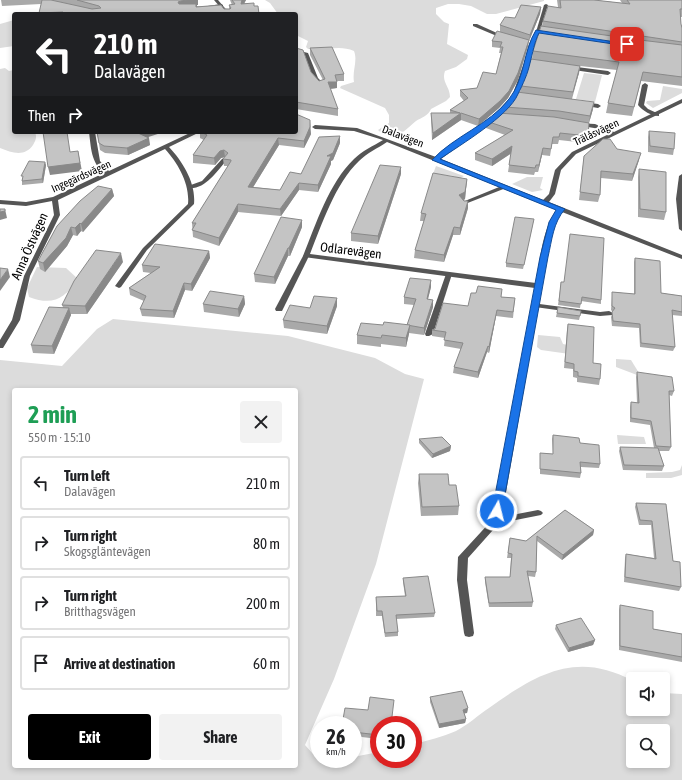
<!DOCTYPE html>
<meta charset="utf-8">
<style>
:root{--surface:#fff;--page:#f2f2f2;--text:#202124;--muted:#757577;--line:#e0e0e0;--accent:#000}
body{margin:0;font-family:"Asap Condensed",sans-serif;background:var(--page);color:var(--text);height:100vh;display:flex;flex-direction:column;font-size:15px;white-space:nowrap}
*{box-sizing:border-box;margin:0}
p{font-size:13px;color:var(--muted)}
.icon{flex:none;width:22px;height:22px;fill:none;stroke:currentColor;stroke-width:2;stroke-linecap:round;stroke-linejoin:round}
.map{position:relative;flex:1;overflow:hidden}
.drawer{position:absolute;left:12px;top:388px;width:286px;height:380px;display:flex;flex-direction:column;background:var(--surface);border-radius:4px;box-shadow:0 2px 6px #0003}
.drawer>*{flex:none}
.hud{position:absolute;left:12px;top:12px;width:286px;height:122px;border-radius:4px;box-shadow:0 2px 6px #0003;background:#202124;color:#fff;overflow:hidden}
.tools{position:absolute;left:626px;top:672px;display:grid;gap:8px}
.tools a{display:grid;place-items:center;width:44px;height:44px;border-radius:4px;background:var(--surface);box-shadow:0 2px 6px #0003;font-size:20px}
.speed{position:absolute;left:310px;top:716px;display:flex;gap:8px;font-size:20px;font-weight:700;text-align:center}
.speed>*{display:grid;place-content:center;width:52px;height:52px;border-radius:50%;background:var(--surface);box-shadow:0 2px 6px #0003;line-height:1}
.speed small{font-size:10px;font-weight:400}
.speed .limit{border:6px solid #d22;background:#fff;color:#111}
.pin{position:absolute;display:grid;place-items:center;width:34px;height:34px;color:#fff;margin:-17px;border-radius:8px;box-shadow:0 2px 6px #0006}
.me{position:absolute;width:44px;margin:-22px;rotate:8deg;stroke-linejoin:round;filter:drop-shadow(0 0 3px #0008)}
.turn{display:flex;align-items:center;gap:14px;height:84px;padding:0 16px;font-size:18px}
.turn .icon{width:52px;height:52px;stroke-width:2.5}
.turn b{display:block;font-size:28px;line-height:34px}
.then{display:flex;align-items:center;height:38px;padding:0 16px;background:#0003;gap:8px;font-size:15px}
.round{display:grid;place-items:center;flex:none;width:42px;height:42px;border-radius:4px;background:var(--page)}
.overview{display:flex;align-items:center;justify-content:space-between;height:68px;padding:0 16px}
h1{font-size:24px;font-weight:700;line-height:30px;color:#1e9e55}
.action{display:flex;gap:8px;margin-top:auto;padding:8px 16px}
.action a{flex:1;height:46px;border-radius:4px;background:var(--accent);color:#fff;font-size:16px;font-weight:700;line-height:46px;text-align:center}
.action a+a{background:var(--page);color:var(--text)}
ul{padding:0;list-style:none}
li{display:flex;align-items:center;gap:12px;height:54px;margin:0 8px 6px;padding:0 8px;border:2px solid var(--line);border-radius:4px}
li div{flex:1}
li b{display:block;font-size:15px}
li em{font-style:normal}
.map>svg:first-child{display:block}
.green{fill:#dcdcdc;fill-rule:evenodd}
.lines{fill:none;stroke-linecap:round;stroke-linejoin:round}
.lane{fill:#555;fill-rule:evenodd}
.street{fill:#555;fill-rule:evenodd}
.wall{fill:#a9a9a9;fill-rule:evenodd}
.shaded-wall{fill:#898989}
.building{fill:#c4c4c4;stroke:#898989}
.route{fill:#1a73e8;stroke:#114b97}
.labels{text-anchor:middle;stroke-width:4;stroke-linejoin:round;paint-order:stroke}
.far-street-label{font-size:11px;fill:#000;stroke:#fff}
.street-label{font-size:13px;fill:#000;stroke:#fff}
</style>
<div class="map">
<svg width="682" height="780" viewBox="0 0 682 780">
<rect width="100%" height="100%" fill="#fff"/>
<g class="green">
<path d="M265,0H544V1L496,14H487L471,6L459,4H448L436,8V14L444,22L449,24L447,44L468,55L467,59L456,67L445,71C441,82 450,86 450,97L446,101L431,109C429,115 421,118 416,121C406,129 401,138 386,134C383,133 381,133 378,130L389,123V115L385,108L340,88L341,86L354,82C352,71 358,61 354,51C338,44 324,52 308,49L306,47L308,41L296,35V14H278L270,3Z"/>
<path d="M14,20V46L0,48V24Z"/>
<path d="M5,68L9,71L14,70V132H35C37,137 36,140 33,145C25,157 12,153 0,148V69Z"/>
<path d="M584,73L602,75L595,102L576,99Z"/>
<path d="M663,86L682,89V93L653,108L646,103L647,101L660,100Z"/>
<path d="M436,166L464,176L459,179L454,176L433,174Z"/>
<path d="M527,177H543L540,188L543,190L532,192L512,184Z"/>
<path d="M37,267L66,268L78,279C64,299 53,306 29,297L27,288Z"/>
<path d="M113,319L288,336L375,358L405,374L424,379L376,564L334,679L305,745L313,754H319V759H353V757L379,752V759H413V745C427,740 443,737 456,731C468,725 478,715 489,708C536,674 577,650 633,681V709H663V693L682,694V780H0V360L62,366L97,329ZM14,390H296V766H14ZM633,731H663V761H633Z"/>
<path d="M538,335L560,337L563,344L572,346L591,357L541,350L537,347Z"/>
<path d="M616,359L631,360L639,373L637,375L616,367Z"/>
<path d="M617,435L644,437L646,444H618Z"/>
<path d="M682,465V475L671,478H646V473L672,472L680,470Z"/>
</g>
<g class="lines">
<g class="lane">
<path d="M221,4L223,5V6L203,8L201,7Z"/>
<path d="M546,4L548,5L540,31L536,32L544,5Z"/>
<path d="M473,24H477L508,38L504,39L473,26Z"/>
<path d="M634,44L638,45L634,59L632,60L630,59Z"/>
<path d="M569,66L608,71L611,73L608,75L567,69V67Z"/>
<path d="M645,83L648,85L644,105L648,109L659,114V116C651,116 643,111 638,105L642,85Z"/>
<path d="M583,102L598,104L601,106L598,108L581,105V103Z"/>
<path d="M224,158L227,160L226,161C216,172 205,190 188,188V186L202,181L222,159Z"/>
<path d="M504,185L507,187L506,188L465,204L463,205L460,203Z"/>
<path d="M306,254L309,256L283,309L282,311H276L275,309L303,256Z"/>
<path d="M449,272L452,274L433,334L429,336H426L425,334L446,274Z"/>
<path d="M532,303L600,312L609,311L613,313L612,315L600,316L535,307H532L531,305Z"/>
<path d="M538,510L541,511L543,513L541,515L496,524L493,523L491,521L493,519L496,518Z"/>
</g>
<g class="street">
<path d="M214,0H218L230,14H226Z"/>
<path d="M536,30L550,33L548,34L539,33L533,44L530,63L517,97L498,117L441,159L543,200L549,194L555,170L572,152L609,134L594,128L576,125V123L595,124L614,132L682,99V103L576,154L561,170L555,194L549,202L682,255V259L562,212C552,224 551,242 547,257L501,521L468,558L467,580L474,633L473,636L469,637L465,636L464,633L457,580L458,557L492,520L535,288L304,257L303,256C316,224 329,183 354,159C362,151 373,146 383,140L354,131L315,129L312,127L315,125L357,128L436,157L494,115L512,96L524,63L529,44ZM387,142L557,210C542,228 540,261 536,283L310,254C322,224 335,184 359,161C367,153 378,148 387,142Z"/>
<path d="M619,42L649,46L651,47L649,48L621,44L619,43Z"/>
<path d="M296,50L308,53L318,78L324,84L323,85H319L313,78L304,55L296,53Z"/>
<path d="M89,132H95L100,161L109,171L192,132H200L169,147C183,162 196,183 194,204L147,250L121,287L119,288L115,286L143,248L188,204C190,184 178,163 165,149L58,200L60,215L30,276L20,320L3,348H0V340L12,320L24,276L54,215L52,201L26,206L0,204V200L26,202L53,197L104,173C91,163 91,147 89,132Z"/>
<path d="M682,174V231L679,229L676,199L679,176Z"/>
</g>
</g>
<g class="wall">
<path d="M1,0H198V5H197V6L229,9V5H232L230,0H246L244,3L254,6L259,14H39L41,4L2,6Z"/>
<path d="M557,0H594L622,3L620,0H682V17H681V24L682,28V86L641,81L632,116L606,113L608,103L617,70L580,66L579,73L572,99L593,109L589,123L586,143L559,140L558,144H552L550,156L542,155L538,172H535L534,175L508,172L511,153L492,166L475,160V153L505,135L486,128V121L504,113L505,107L520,92L521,86L532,59L533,51L542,26L543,21L558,7ZM632,43L639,44L637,51L633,52L631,50Z"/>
<path d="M541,7L540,14L529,41H528V46L518,80L508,98L499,108L478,126L461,120L432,140L431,119V113H450V110L464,101L460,96V90L477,88L496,74L501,53H499L500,48L492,47V41L500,32V25L515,18Z"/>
<path d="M296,48L311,72L319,81L323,80L310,55V48L344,74V81H337V88L330,89L338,109V116L296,109Z"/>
<path d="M649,131L674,149L673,155L648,152V137Z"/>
<path d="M97,132L148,137L150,145L128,155L105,153L100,150Z"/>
<path d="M200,132H296L311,134L304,148L279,145L253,187L280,190L340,143L333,160L331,161V164L318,192L299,190L281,216L238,212L219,246L193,237L192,223L228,166H224L223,159L225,157L221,158L215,165L193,163V155L204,140L200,138Z"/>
<path d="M617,149L639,160L632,181L601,178L600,195L598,202L579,200L584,156Z"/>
<path d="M46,165L43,183L22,185V179Z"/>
<path d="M639,169L666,212L664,220L638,217V177Z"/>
<path d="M401,174L378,244L351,241V233Z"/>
<path d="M467,179L465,199L464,200L468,208L460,235H453L444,262L414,258L415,250L424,221H420L421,213Z"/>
<path d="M112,189L114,196L83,232L81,231L77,236L73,235L67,246L45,272L40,269L38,261L57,226Z"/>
<path d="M534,219L523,269L506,267V263Z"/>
<path d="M302,220V227L290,256H288L275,284L255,282L254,274Z"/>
<path d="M209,251L210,258L192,291L185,290L174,318L142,316L140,309L144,301L130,295L129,288L151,273L143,272L142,265Z"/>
<path d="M635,258L661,293L682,296V316L672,315L675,347L673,351L640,347L639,328L612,326L611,317L613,312L611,310L612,296V292L634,294V262Z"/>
<path d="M123,262L87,314H71V315L54,354L33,353L31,345L63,307L62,305Z"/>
<path d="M431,280V287L428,299L433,300V307L424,335L409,333L406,347L381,344V347L357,344V335L383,325H407L414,305L404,304V297Z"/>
<path d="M561,282L601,300V304L581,301L580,308L558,305Z"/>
<path d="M244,296L245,304L239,317L204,312L203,304Z"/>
<path d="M501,297L515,298L513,318L496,316L489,353L487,352L478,378L453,373L454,367L461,349L444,346L445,338L432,336V330L468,306Z"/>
<path d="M337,298V306L327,334L284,328L283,320Z"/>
<path d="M558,307L580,316L579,320L556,317Z"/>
<path d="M568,324L593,363L600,379L599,385L577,382V378L573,377V369L564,368L567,330Z"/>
<path d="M637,372L674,391L672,396L669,395L671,447L669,451H659L664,466L662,471L623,470L619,451L620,447L654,448L650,425L630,422V407L631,402L637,403L636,377Z"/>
<path d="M553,435L580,443L600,464L599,468L581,467V473L580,478L540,474V453L553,454L552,439Z"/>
<path d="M419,439L451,446L450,451L432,458L419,443Z"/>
<path d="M419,474L449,485L459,506L458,515L421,516L418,483Z"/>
<path d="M636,503L666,504L673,561L681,587L679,591L624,582L625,558L626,554L654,558L651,525H639L635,507Z"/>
<path d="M565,510L594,530L593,535L562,560L537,541L536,572L535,577L528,576L533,602L532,607H489L485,582V577H510L511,558H507L510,538L526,541Z"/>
<path d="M403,578L435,613L434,617L396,619L398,632V636L385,637L382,616H376V597L405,596L403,582Z"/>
<path d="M620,605L653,629L682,634V662L619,650V610Z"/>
<path d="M556,625L595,640L593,645L568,652L555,629Z"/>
<path d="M430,697L468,708L467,713H464L466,719L465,723L439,728L430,702Z"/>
<path d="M368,710L379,725V739L353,736V725Z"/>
</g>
<g class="shaded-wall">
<path d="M187,0H198V5H197V13L179,8L178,2L181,1Z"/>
<path d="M242,0H246L241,10V4Z"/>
<path d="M541,7L540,14L529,41L530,35Z"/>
<path d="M529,40L528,46L518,80L508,98L499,108L478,126L479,119Z"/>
<path d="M580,66L579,73L571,99L573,92Z"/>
<path d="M328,82H337V88L328,89Z"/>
<path d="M594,102L593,109L589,123L590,116Z"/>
<path d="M461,113V120L432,140L433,133Z"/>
<path d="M310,120L311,134L304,148V141Z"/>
<path d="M143,132H164L139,140L138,133Z"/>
<path d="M340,136V143L333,160L331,161V164L318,192V185L327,156Z"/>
<path d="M149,138L150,145L128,155L127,148Z"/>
<path d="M278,138L279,145L249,194L248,187Z"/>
<path d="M512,146V153L492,166V159Z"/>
<path d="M543,148L542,155L538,172L539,165Z"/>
<path d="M224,150L225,157L221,158L215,165L214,158L220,151Z"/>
<path d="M78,151L82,171L50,175L48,167Z"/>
<path d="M641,153L639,160L632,181L633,174Z"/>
<path d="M45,162L46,165L43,183L42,179Z"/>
<path d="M401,167V174L378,244V236Z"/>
<path d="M467,179L465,199L459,202V195Z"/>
<path d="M299,183V190L281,216L280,209Z"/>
<path d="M112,189L114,196L83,232L81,224Z"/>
<path d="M468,201V208L460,235V228Z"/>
<path d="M238,204V212L219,246V238Z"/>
<path d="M5,209L7,218L0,220V212Z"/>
<path d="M302,220V227L290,256L289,248Z"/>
<path d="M80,223L81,231L77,236L75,228Z"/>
<path d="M71,227L73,235L67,246L45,272L43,263Z"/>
<path d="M454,227L453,235L444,262V255Z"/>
<path d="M288,248V256L275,284L274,277Z"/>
<path d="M209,251L210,258L192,291L191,284Z"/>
<path d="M121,253L123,262L87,314L85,306Z"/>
<path d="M8,269L10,277L0,291V280Z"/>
<path d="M431,280V287L426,306L427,299Z"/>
<path d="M184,283L185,290L174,318L173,311Z"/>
<path d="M244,296L245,304L239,317L238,309Z"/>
<path d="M337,298V306L327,334V326Z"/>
<path d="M433,300V307L424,335V328Z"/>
<path d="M69,308L71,315L54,354L52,346Z"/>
<path d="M497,310L496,316L489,353V347Z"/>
<path d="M410,325L409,334L406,347V338Z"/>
<path d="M488,346L487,352L478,378V372Z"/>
<path d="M451,446L450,451L432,458L433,454Z"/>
<path d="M594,530L593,535L562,560L563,555Z"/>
<path d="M595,640L593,645L568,652L569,648Z"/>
<path d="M468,708L467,713L462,714L463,710Z"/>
<path d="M466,719L465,723L439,728V724Z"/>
</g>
<g class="building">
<path d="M42,0H51L92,9L101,8L99,6L77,0H187L181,1L178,2L179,4H196V7L221,5L224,9H230L231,8L229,5L235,4L232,0H242L241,4L254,3V6H258L259,14H61L63,12L39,13Z"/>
<path d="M560,0H594L630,4L627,0H682V9H680L681,24L682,28V42L543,21L548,6L561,8Z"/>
<path d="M521,5L541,7L530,35L500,25L505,17L515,18Z"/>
<path d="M541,26L633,39L630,50L633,52L637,51L640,40L682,45V77L643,72L634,107L608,103L619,62L533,51Z"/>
<path d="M497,31L529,40L518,73L509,91L500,101L479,119L461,113L433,133L431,113H460L450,110L468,98L460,90L477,88L483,72L496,74L503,47H500L502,42L492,41Z"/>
<path d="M332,47L344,74L335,75L337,82H328L338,109L296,102V48L303,50L311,72L319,81L325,79L310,48Z"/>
<path d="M531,59L580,66L573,92L521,86Z"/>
<path d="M517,92L594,102L590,116L559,111L505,107Z"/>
<path d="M498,113L554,117L589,123L588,136L560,133L559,137H553L551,149L543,148L539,165H536L535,168L509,165L512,146L492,159L475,153L513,130L486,121Z"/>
<path d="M296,114L310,120V127L304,141L278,138L248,187L280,190L290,172L301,174L319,137L340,136L333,153L327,156H331L318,185L299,183L280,209L238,204L219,238L192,230L196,223H192L231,161V160L223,159L228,153L224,150L220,151L214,158L193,155L207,135L201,132H296Z"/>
<path d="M649,131L675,133L674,149L650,146Z"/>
<path d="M43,132H67L70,152L78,151L80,163L48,167Z"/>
<path d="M97,132H143L138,133L149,138L127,148L104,146L99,143Z"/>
<path d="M603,139H610L617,149L641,153L633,174L601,171L600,195L580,192L584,156Z"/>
<path d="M29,161L45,162L42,179L22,181L23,176H21Z"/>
<path d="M380,165L401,167L378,236L351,233Z"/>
<path d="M639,169L666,172V212L640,209Z"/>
<path d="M433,173L467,179L465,192L459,195L464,201H468L460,228L454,227L444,255L415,250L426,214L421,213Z"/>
<path d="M98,186L112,189L81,224L80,223L75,228L71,227L66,238L43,263L38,261L57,226L80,201Z"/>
<path d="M0,209H5V211L0,212Z"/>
<path d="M281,217L302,220L289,248H288L274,277L254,274Z"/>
<path d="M515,217L534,219L524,265L506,263Z"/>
<path d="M570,234L604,238L601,300L582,297L581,304L559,301L561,282H564Z"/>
<path d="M155,244L209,251L191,284L184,283L173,311L140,309L146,296L129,288L160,267L142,265Z"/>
<path d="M96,250L121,253L85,306L62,305L74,281Z"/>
<path d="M635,258L660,261L661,293L682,296V312L672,310L675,347L641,343L640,324L613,321L612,312L615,308L612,306V292L635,294Z"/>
<path d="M0,268L8,269L0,280Z"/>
<path d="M410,278L431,280L427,299L433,300L424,328L407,325L416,299L404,297Z"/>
<path d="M478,286L502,289L501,297L515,298L513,312L497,310L489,347L488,346L478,372L454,367L463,343L444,340L446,332L432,330L435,329L443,303L468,306L471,293H476Z"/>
<path d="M210,291L244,296L238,309L203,304Z"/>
<path d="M314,296L337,298L327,326L283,320L290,305L310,308Z"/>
<path d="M49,307L69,308L52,346L31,345Z"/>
<path d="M558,307L581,311L580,316L557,313Z"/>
<path d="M384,322L410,325L406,338L382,335L381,338L357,335L361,323L383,325Z"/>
<path d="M568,324L594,327L593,363L601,364L600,379L578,376V372L574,371V364L565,362Z"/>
<path d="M637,372L672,377L674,391H669L671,447L656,446L651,421L631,418V402L639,403Z"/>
<path d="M553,435L579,438L580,443L599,445L600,464L580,462L581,473L540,469V453L553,454Z"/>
<path d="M442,437L451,446L433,454L419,439Z"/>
<path d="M620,447L658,448L664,466L624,465Z"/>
<path d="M419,474H448L449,485H456L459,506L422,507Z"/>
<path d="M636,503L666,504L673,561L680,562L681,587L625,577L626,554L656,559L652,521L640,520Z"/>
<path d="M565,510L594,530L563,555L537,536L536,572L527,571L533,602L489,603L485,577H510L512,554L508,553L510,538L526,541Z"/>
<path d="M428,576L435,613L396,615L398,632L385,633L382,611H377L376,597L406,596L403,578Z"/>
<path d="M620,605L653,611V629L682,634V657L620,646Z"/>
<path d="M581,618L595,640L569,648L556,625Z"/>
<path d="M462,691L468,708L463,710L466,719L439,724L430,697Z"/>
<path d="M370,697L394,700L391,725H379V735L353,732V725H342L345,708L368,710Z"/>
</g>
<path class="route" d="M536,30L629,44L627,46L539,33C534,43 533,52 530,63C528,73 523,84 518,94C509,116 460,145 440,159L565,209C553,223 552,240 548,257L502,511L497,515L492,511L540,257L549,222L556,210L432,160C454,136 489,125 509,99C525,79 523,51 536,30Z"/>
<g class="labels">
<g class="far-street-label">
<text transform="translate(596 132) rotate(-25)" y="4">Trälåsvägen</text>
<text transform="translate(403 136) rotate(21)" y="4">Dalavägen</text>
<text transform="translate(81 176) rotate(-24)" y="4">Ingegärdsvägen</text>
</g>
<g class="street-label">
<text transform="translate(29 246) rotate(-66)" y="5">Anna Östvägen</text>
<text transform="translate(351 250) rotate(7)" y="5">Odlarevägen</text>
</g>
</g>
</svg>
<div class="tools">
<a><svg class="icon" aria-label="sound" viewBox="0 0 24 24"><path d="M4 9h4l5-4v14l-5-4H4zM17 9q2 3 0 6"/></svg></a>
<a><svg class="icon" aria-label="search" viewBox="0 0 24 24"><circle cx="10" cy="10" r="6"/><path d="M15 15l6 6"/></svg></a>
</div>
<div class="speed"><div>26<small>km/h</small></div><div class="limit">30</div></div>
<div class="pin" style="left:627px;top:44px;background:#d93025"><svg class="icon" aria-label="arrive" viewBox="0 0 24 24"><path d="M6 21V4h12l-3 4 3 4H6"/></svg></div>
<svg class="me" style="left:497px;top:511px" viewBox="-20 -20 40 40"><circle r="17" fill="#1a73e8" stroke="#fff" stroke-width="3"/><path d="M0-11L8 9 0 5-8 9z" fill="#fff"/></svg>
<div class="hud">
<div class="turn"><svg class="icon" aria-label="left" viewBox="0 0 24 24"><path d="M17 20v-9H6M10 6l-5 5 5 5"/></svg><div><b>210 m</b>Dalavägen</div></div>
<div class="then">Then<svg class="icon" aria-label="right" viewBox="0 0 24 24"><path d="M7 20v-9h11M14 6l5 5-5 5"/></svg></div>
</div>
<section class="drawer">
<div class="overview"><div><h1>2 min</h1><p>550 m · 15:10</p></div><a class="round"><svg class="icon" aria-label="close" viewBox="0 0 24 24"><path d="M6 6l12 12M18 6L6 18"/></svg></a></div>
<ul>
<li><svg class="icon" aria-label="left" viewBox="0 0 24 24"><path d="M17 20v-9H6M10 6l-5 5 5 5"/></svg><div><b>Turn left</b><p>Dalavägen</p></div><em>210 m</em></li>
<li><svg class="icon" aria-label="right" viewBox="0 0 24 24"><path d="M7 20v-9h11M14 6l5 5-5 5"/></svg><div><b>Turn right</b><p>Skogsgläntevägen</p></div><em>80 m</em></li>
<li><svg class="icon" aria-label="right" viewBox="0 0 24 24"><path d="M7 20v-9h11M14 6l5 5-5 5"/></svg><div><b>Turn right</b><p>Britthagsvägen</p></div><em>200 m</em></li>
<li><svg class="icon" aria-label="arrive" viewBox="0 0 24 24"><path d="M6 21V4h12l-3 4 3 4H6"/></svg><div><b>Arrive at destination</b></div><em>60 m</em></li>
</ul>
<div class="action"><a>Exit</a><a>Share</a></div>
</section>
</div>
